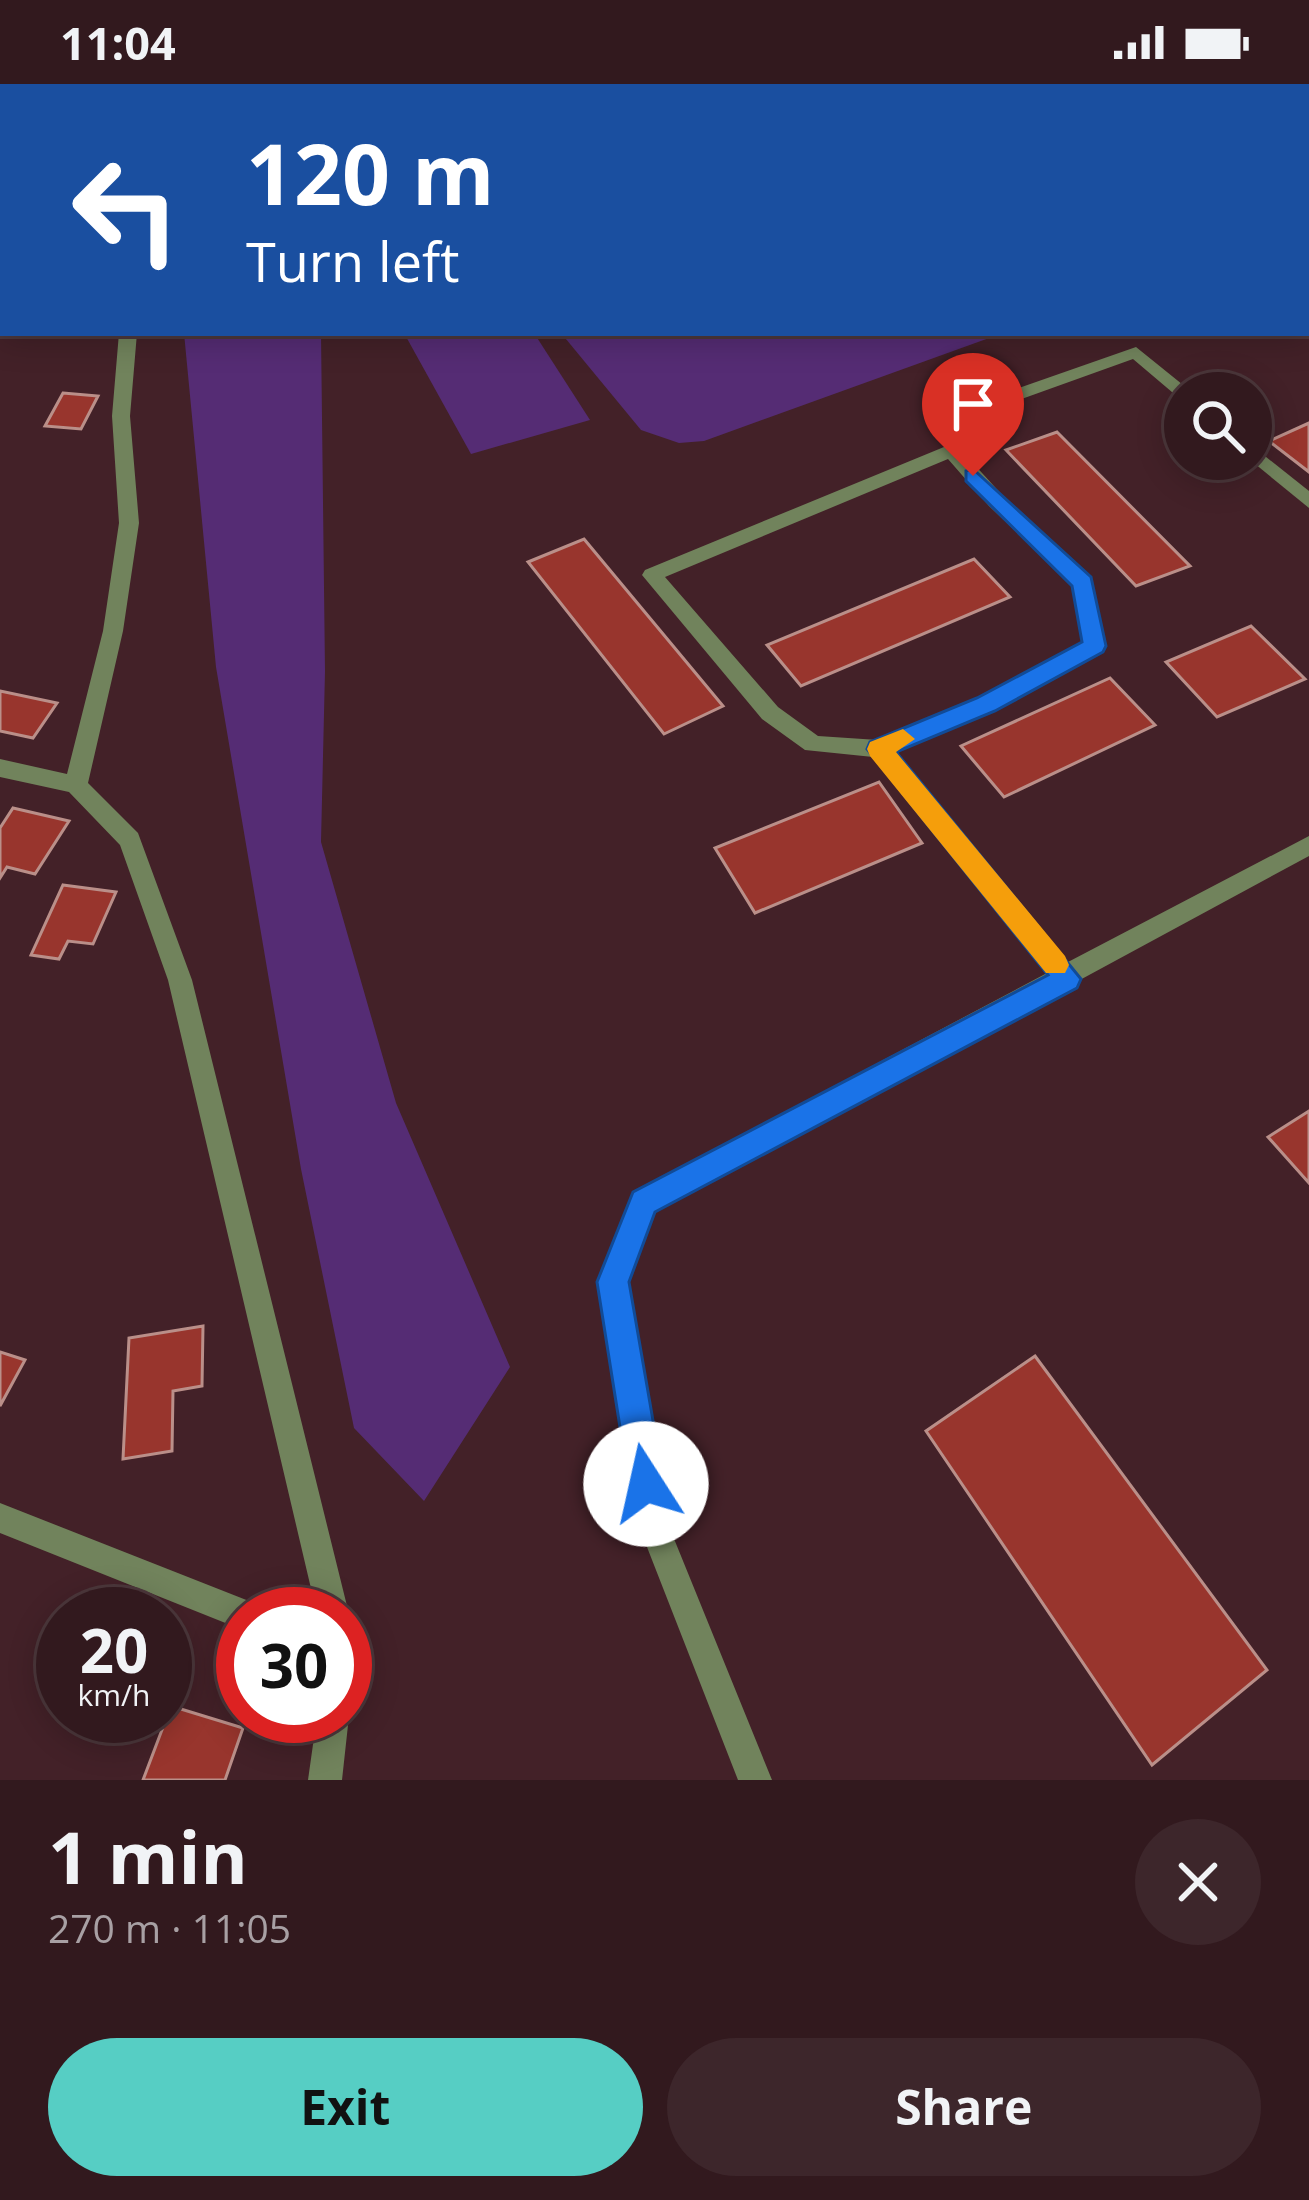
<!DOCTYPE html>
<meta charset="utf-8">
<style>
:root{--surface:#32191e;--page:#3d262b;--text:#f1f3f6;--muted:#a8a0a4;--line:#4d383c;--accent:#56cec4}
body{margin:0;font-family:"Open Sans",sans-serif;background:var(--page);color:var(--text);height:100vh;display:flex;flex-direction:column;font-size:45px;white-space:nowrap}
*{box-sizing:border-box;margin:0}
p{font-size:39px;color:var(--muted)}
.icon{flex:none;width:66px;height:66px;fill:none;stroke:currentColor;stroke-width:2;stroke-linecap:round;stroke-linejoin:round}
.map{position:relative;height:1696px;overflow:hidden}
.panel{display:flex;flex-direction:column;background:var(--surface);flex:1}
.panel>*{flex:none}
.top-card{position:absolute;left:0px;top:0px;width:1311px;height:252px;box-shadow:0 6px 30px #0003,0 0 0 3px var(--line);background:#1a4fa0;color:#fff;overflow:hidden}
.controls{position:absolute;left:1164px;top:288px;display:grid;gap:24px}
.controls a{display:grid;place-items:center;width:108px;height:108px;border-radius:50%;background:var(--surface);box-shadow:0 6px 30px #0003,0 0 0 3px var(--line);font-size:60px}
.speed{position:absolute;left:36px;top:1503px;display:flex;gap:24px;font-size:60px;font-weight:700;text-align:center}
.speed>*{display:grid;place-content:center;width:156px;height:156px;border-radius:50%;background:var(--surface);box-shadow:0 6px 30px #0003,0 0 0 3px var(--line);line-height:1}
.speed small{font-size:30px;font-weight:400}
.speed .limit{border:18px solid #d22;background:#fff;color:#111}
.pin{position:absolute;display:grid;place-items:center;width:102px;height:102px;color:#fff;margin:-123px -51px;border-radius:50% 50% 50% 0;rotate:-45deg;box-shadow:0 0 12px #0007}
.pin .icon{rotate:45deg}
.me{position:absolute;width:132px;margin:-66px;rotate:350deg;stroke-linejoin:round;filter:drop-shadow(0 0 9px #0008)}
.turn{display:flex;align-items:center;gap:42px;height:252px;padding:0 48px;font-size:54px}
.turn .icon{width:156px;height:156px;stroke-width:2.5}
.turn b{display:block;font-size:84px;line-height:102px}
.round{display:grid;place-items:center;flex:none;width:126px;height:126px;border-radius:63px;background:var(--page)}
.headline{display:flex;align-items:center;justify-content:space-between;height:204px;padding:0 48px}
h1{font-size:72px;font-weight:700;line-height:90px}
.primary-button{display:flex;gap:24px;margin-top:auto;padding:24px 48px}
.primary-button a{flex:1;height:138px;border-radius:72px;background:var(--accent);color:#111;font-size:48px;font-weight:700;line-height:138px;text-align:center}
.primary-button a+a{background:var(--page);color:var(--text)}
.status{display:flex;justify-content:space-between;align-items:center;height:84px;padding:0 60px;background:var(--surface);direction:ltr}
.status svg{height:33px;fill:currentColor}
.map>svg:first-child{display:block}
.built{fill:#512730}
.green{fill:#552c74}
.building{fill:#98352d;stroke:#ba8f89;stroke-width:3}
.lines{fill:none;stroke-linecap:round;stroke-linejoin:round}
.lane{fill:#71835c;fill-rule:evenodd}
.street{fill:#71835c;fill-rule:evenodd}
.route{fill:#1a73e8;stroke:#114b97;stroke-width:3}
.slow{fill:#f59e0b}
</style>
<div class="status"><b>11:04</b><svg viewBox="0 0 49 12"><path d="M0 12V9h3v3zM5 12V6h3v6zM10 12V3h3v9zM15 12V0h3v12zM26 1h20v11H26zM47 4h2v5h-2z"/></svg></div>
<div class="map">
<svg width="1309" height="1696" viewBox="0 0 1309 1696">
<rect width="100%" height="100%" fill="#432128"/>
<path class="built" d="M867,0H1309V214L1308,3Z"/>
<g class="green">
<path d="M184,249H321L325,587L321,758L396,1019L510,1283L424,1417L354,1344L301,1085L216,583Z"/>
<path d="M404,249H534L590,336L471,370Z"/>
<path d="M561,249H1003L704,357L679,359L641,346Z"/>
</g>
<g class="building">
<path d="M63,309L98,312L81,345L45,342Z"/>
<path d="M1309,339V388L1269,357Z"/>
<path d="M1057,348L1190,482L1136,502L1006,366Z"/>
<path d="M584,455L723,622L664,650L528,478Z"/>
<path d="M974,475L1010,513L801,602L767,561Z"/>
<path d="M1251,542L1305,595L1217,633L1166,578Z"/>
<path d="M1110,594L1155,641L1004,713L961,662Z"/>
<path d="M0,607L57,619L33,654L0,647Z"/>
<path d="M879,698L922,759L755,829L715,764Z"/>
<path d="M13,724L69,737L35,790L7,783L0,794V744Z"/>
<path d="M63,801L116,808L93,860L68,857L59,875L31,871Z"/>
<path d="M1309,1027V1099L1268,1053Z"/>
<path d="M203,1242L202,1302L173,1307L172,1367L123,1375L129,1254Z"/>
<path d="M0,1268L25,1276L0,1322Z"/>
<path d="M1035,1272L1267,1586L1152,1681L926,1347Z"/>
<path d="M171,1622L243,1644L225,1696H143Z"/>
</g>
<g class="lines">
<g class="lane">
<path d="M951,0H963L965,3H953Z"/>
<path d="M1120,0H1134L1131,3H1119Z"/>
<rect x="1308" y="5" width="1" height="6"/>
</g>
<g class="street">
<rect x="0" y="66" width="3" height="10"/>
<path d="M119,249H137L130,332L139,439L123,547L88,699L138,749L192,896L349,1530L345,1539V1530H317L168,896L120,761L69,708L0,693V675L67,690L103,547L119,439L112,332Z"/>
<path d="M1136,263L1193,309H1185V316L1179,314L1133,275L1008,320L962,367L1003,412L1090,494L1104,562L1101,567L994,626L894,668L1068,878L1309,752V772L1078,897L1076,903L1064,905L653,1127L627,1198L668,1440L772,1696H738L638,1440L599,1198L629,1118L633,1109L1047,889L873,673L805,666L762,635L642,491L645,486L944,363L996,312ZM948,375L989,422L1073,502L1083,558L978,614L878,656L818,652L778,623L665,493Z"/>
<path d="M1251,361L1309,407V424L1249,375Z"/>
<path d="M0,1419L254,1519L259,1530H243V1546L0,1449Z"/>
<path d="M345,1621L349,1632L342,1696H308L317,1632H345Z"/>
</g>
</g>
<path class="route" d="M973,385L1091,493L1106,562L1103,568L995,627L896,668L1081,895L1077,904L655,1128L629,1198L664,1400L659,1412L646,1417L634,1412L629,1400L597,1198L633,1108L1048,891L867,665L870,658L977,614L1082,558L1072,502L966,397V387Z"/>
<path class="slow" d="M903,645L915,655L896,668L1065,872L1069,881L1065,889H1046L870,672L867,665L870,658Z"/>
</svg>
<div class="controls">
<a><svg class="icon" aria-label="search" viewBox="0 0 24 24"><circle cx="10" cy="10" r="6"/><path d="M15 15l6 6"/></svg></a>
</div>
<div class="speed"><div>20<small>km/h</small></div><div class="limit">30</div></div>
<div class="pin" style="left:973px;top:392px;background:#d93025"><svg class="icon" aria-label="arrive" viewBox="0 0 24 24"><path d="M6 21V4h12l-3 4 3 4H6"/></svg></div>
<svg class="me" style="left:646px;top:1400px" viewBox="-20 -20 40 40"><circle r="19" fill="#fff"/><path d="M0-13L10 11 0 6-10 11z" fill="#1a73e8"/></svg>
<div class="top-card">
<div class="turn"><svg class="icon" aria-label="left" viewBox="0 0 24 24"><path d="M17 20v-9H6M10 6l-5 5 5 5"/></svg><div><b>120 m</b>Turn left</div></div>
</div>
</div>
<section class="panel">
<div class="headline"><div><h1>1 min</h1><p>270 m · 11:05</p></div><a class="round"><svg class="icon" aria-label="close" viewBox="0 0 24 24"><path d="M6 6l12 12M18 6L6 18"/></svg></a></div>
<div class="primary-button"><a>Exit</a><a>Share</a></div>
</section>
